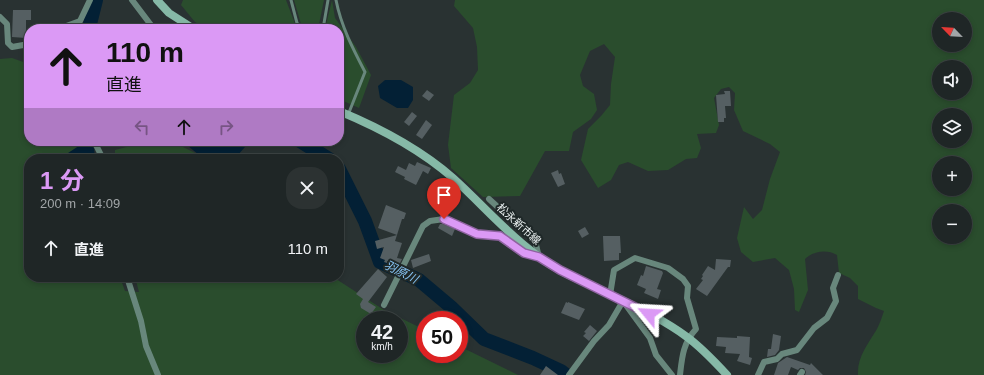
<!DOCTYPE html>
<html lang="ja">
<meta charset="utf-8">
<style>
:root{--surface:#1f2626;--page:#2c3232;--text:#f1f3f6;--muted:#a1a5a7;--line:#3c4343;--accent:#db99f5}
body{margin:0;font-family:Helvetica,"Noto Sans JP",sans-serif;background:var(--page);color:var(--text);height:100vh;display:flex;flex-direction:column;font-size:15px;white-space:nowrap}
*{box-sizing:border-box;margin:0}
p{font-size:13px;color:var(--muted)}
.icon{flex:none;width:22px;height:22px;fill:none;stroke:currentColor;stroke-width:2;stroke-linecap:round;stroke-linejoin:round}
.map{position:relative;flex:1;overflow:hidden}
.side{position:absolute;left:24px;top:154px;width:320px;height:128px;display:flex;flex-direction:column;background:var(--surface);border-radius:16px;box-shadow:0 2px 6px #0003,0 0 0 1px var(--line)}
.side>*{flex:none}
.guide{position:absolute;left:24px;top:24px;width:320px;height:122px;border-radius:16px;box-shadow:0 2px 6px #0003,0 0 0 1px var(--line);background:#db99f5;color:#111;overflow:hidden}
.needle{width:26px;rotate:295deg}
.buttons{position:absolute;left:932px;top:12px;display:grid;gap:8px}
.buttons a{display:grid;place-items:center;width:40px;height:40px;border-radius:50%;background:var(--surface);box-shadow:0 2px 6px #0003,0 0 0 1px var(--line);font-size:20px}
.speed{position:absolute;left:356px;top:311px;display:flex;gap:8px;font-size:20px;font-weight:700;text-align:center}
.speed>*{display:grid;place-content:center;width:52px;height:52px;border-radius:50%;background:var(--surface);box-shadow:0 2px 6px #0003,0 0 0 1px var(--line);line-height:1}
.speed small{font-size:10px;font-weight:400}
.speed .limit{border:6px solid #d22;background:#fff;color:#111}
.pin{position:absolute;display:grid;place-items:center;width:34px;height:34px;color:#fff;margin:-41px -17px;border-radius:50% 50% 50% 0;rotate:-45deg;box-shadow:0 0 4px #0007}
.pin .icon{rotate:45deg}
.me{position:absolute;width:44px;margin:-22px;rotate:297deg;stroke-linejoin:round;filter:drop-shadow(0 0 3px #0008)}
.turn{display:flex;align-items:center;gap:14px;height:84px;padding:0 16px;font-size:18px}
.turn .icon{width:52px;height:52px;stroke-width:2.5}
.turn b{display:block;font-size:28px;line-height:34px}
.lanes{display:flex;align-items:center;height:38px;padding:0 16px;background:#0003;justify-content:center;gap:20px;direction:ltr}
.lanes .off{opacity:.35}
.round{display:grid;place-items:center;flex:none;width:42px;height:42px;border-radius:16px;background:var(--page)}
.head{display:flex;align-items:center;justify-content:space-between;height:68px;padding:0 16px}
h1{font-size:24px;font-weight:700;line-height:30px;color:var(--accent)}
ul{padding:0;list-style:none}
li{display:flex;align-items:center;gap:12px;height:52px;padding:0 16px}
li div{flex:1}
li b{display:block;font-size:15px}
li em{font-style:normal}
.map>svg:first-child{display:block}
.green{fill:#2a4d2d;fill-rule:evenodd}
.water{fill:#032035}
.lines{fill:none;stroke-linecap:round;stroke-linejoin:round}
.river{stroke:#032035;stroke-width:14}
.building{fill:#555f62}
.lane{stroke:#68877c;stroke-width:3}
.street{stroke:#68877c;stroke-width:6}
.secondary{stroke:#86b9a7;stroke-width:8}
.route-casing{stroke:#8e639f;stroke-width:10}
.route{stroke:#db99f5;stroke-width:7}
.labels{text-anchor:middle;stroke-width:4;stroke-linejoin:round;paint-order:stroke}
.street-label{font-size:11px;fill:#eaf0f0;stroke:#1f2828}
.water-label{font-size:12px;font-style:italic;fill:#88c5f6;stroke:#1f2828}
</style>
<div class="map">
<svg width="984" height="375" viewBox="0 0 984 375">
<rect width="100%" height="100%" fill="#293232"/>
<g class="green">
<path d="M183,0H286L297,29H207L195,22L181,5Z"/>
<path d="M294,0H324L318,29H305L301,24Z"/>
<path d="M332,0L335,18L356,47L371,75L359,108L339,99V29H325Z"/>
<path d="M455,0H984V375H858C857,357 868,344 877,329C880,323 882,317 884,311L876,308L858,299V286L850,278L839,273L837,255C827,249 813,251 805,259L808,290L799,312L795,310L794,289L789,270L775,258L753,262L741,252L737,238L744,207L753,219L762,210L770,179L780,152L770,144L743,131L734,110L735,93L729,87L721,89L714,98L719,125L716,133L697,134L701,148L697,158L686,159L668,170L648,171L628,162L619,165L611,180L598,188L581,160L588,129L601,116L610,105L611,84L615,57L604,44L590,51L580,75L583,86L594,94L597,110L591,119L573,132L569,151H545L520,196L483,197L451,168L448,145L454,95L470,83L478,70L477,47L473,28L454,6ZM939,19H965V45H939ZM939,67H965V93H939ZM939,115H965V141H939ZM939,163H965V189H939ZM939,211H965V237H939Z"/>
<path d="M12,58L29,64V141L85,142L62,157L64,159H29V277H120L125,291L139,292L135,277H333L384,310L425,330V354H459V346L518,375H0V59ZM365,320H399V354H365Z"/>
<path d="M138,144L181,146L207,159H115V150Z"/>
</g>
<g class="water">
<path d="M385,80H401L413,87V100L408,108H397L380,98L378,86Z"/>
<path d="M85,142L94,148L95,159H64L62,157Z"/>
</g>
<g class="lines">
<g class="river">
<path d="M92,29L90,24L96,0"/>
<path d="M193,141L209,154L234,149L241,141"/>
<path d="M300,141L329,159"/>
<path d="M339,169L365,221L380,262L419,280L451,307L484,339L533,358L561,371L566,375"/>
</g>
</g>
<g class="building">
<path d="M13,10H31V20H26V38L12,37Z"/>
<path d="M427,90L434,95L429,101L422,96Z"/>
<path d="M724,91H730L731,106H725L726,118H724V122H718L716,95L725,94Z"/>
<path d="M412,112L417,116L409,126L404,122Z"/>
<path d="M426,120L432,125L422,139L416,135Z"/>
<path d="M417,162L431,168L428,174L423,171L416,185L404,179L405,177L395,172L398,166L406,170L409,163L415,166Z"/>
<path d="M558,170L559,174L561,173L565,184L558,187L551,173Z"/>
<path d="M386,205L406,213L404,219H402L397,235L378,228Z"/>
<path d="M440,224H443L455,229L452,236L438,228Z"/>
<path d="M585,227L589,234L582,238L578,231Z"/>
<path d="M397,235L395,241L402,243L397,258L402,259L398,267L384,262L385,260L380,258L384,247L377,249L375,241Z"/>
<path d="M603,236H620L621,253H619V260L604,261Z"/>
<path d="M429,254L431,261L413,268L411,260Z"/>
<path d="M716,259L731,260L730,267H728L707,296L696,289L703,280L701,279L703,276L702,275L708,266L715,270Z"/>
<path d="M646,266L662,271L663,273L657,289L661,290L658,299L644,293L646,289L637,285L641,275L643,276Z"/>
<path d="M378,269L387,277L368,302L376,307L371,314L361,308L360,304L363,299L356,294Z"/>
<path d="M566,302L568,303V302L585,309L579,320L561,313Z"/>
<path d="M590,325L597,331L589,341L583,336L586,333L584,332Z"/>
<path d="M773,334L781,336L779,350L775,355L767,357L768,349H771Z"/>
<path d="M737,336L750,337L749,357L752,358L750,365L737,361L740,354L725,353L726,347L716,346L717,337L737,338Z"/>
<path d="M787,357L810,365L811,363L823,375H805L806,372L804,368H800L798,370L791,367L788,375H774L778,363Z"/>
<path d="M546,366L558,375H540Z"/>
</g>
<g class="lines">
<g class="lane">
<path d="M291,0L297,23L302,29"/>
<path d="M336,0C341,26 353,49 365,72L348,115"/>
<path d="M323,29L328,0"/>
</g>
<g class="street">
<path d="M132,0L154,29"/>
<path d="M0,17L7,24L8,43L12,47L29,44"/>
<path d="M58,29L80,21L90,0"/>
<path d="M94,141L103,159"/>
<path d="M127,277L141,321L146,346L158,375"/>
<path d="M610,295L614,270L635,258L668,268L683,279L688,286L687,298L696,329C683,343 682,357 680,375"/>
<path d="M384,305L423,226L430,221L444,219L477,234L500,236L524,253L539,257L535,241L489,199"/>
<path d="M569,375L594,341L609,325L623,301L650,338L656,355L672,375"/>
<path d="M758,375L764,362L777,359L782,354L797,350L814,328L827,318L836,301L833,288L838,275"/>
<path d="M800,375L802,372"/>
</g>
<g class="secondary">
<path d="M157,0L169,13L194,29"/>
<path d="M339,111C380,128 420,149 453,178C482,204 507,234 538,256C556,270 577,279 597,288C627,303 660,317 687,337C702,348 715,362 727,375"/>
</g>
</g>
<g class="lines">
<defs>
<path id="route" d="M444,219L477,234L500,236L524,253L539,257L560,270L649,314"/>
</defs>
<use href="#route" class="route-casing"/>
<use href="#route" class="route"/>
</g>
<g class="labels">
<g class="street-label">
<text transform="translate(519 224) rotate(42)" y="4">松永新市線</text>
</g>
<g class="water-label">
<text transform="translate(401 272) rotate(27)" y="4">羽原川</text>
</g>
</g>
</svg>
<div class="buttons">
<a><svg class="needle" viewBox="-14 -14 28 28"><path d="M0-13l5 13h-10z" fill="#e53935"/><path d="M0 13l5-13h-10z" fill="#a1a5a7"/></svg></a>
<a><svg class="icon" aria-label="sound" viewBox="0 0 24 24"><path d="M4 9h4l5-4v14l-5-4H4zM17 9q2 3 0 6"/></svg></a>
<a><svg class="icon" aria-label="layers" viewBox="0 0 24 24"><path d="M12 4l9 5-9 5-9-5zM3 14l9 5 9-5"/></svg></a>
<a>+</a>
<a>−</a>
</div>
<div class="speed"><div>42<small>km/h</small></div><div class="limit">50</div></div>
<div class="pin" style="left:444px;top:219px;background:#d93025"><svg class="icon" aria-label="arrive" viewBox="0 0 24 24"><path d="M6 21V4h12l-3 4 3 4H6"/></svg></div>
<svg class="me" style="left:649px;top:314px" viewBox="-20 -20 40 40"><path d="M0-17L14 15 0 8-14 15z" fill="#db99f5" stroke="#fff" stroke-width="4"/></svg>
<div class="guide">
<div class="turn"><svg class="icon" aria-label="ahead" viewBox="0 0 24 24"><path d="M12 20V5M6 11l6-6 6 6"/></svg><div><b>110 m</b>直進</div></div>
<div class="lanes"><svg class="icon off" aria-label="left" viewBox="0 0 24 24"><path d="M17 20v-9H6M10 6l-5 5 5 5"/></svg><svg class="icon" aria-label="ahead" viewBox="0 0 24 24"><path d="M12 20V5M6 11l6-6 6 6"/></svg><svg class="icon off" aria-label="right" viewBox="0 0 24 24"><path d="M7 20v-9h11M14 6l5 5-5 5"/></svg></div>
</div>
<section class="side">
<div class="head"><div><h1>1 分</h1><p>200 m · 14:09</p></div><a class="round"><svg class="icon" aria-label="close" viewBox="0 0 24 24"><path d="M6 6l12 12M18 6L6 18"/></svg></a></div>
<ul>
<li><svg class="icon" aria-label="ahead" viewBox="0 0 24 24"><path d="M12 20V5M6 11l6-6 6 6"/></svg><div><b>直進</b></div><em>110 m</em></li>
</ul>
</section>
</div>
